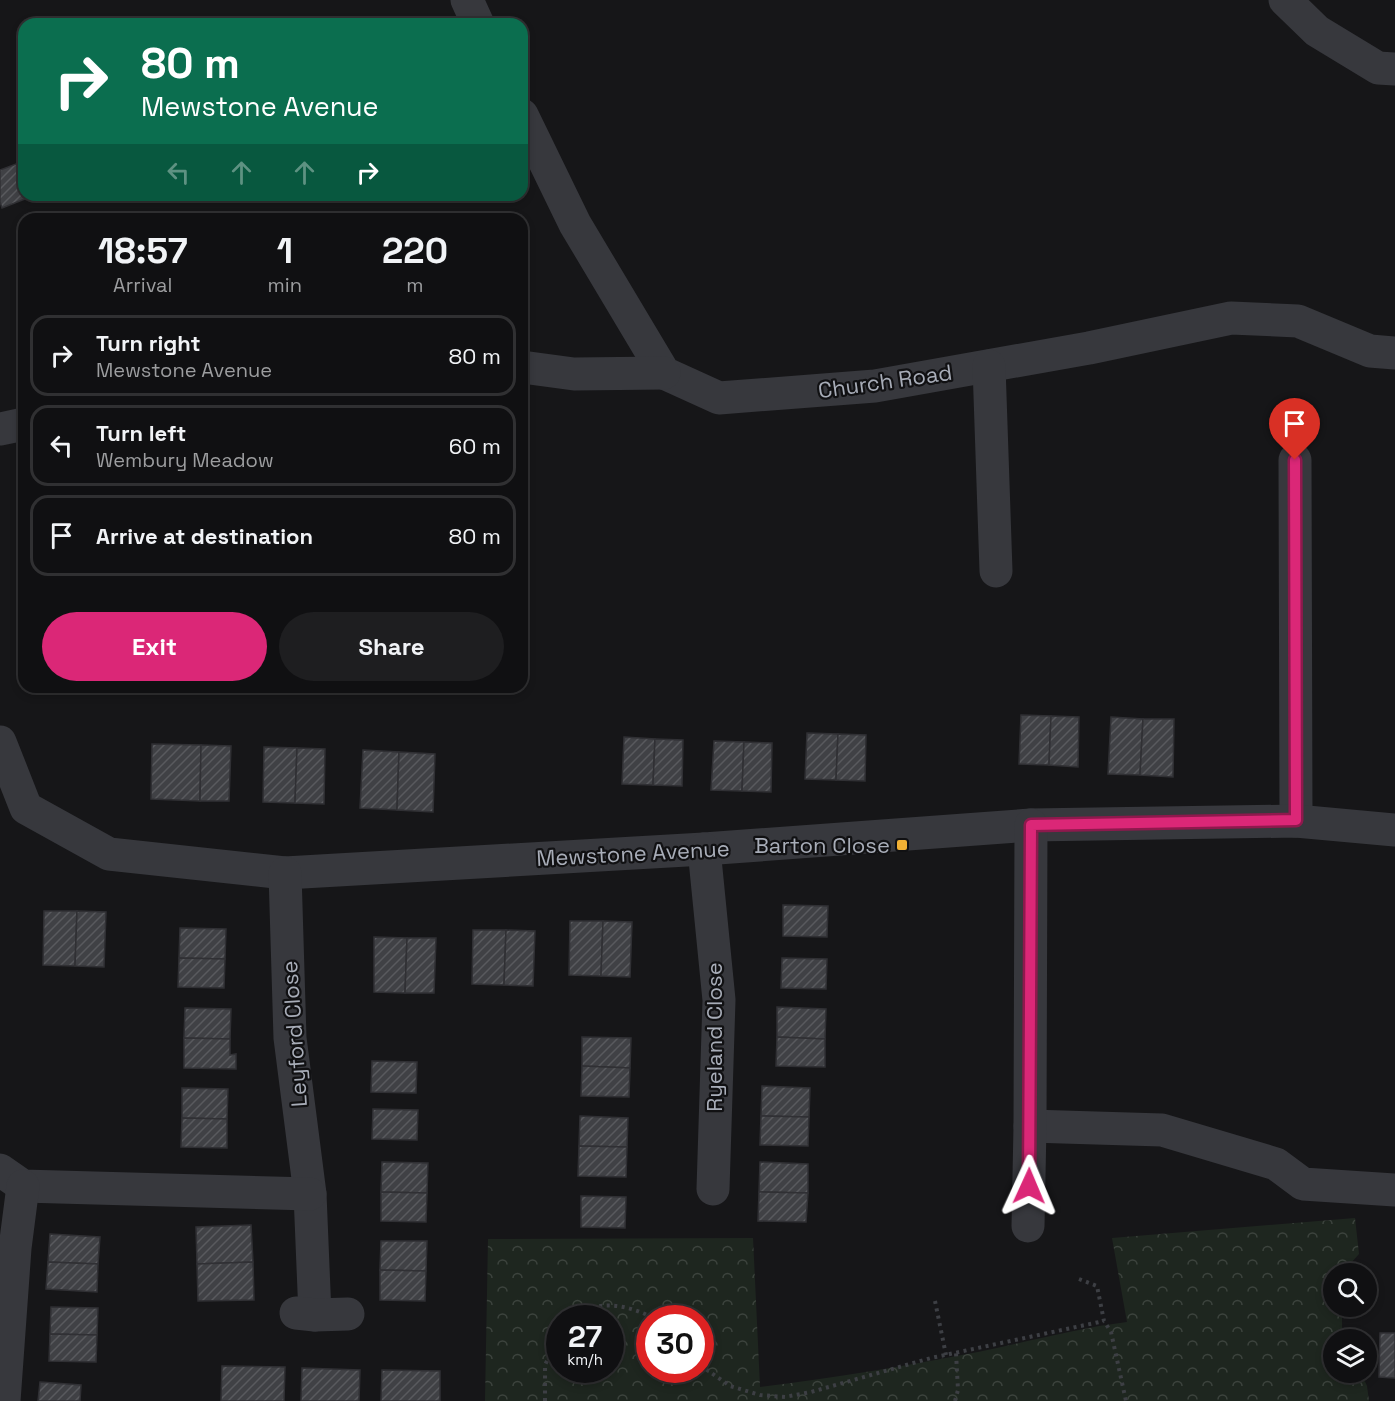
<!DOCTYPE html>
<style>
:root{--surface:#101012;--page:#1e1e20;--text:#f1f3f6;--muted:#9c9d9f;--line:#303032;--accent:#db2777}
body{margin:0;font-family:"Space Grotesk",sans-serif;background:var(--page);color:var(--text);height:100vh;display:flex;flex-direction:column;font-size:22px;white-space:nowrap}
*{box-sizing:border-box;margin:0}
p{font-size:20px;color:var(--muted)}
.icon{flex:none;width:33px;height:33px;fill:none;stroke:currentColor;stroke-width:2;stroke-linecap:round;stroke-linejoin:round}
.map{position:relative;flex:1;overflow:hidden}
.sheet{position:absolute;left:18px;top:213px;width:510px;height:480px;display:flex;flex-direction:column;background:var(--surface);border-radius:18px;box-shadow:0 3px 9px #0003,0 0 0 2px var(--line)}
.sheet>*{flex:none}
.hud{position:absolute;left:18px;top:18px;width:510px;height:183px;border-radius:18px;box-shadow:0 3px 9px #0003,0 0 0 2px var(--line);background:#0b6e4f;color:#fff;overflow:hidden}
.fabs{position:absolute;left:1323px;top:1263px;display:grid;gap:12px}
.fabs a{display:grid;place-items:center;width:54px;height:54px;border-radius:50%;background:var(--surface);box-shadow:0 3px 9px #0003,0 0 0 2px var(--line);font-size:30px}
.speed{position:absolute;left:546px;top:1305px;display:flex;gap:12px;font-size:30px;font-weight:700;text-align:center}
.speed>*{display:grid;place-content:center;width:78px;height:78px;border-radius:50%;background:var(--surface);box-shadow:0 3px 9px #0003,0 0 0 2px var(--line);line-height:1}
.speed small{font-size:15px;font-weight:400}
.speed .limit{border:9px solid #d22;background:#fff;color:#111}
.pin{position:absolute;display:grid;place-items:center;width:51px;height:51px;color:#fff;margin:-62px -26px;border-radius:50% 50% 50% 0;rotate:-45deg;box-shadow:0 0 6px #0007}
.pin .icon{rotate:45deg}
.me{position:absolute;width:66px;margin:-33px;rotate:1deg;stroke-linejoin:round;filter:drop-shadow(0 0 4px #0008)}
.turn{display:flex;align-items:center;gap:21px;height:126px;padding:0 24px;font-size:27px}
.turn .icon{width:78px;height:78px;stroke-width:2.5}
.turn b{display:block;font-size:42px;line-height:51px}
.lanes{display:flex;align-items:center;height:57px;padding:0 24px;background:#0003;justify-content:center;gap:30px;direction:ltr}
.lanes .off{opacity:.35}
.eta{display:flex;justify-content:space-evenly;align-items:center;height:102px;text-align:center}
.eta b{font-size:36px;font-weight:700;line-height:42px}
.primary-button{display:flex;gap:12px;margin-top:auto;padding:12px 24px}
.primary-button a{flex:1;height:69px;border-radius:36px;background:var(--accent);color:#fff;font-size:24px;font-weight:700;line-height:69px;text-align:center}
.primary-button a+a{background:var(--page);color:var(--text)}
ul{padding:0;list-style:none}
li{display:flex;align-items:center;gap:18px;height:81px;margin:0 12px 9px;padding:0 12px;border:3px solid var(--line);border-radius:18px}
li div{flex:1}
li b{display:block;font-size:22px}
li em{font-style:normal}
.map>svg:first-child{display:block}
.park{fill:url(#park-crowns);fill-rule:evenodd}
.building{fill:url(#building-hatch);stroke:#303034;stroke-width:1.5}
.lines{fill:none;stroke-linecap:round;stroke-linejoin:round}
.path{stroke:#3d3f44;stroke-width:4;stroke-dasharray:3 4.5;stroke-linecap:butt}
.minor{stroke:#37383d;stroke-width:33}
.route-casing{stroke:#8e194d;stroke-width:15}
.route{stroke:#db2777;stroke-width:10}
.poi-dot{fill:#f2b134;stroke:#111113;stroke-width:2}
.labels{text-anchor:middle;stroke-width:4.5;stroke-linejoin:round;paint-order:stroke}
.street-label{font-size:22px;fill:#a8adb8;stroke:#111113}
.poi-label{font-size:22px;fill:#a8adb8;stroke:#111113;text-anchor:end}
</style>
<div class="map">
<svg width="1395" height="1401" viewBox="0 0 1395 1401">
<defs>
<pattern id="park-crowns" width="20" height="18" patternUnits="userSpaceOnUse" patternTransform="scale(1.5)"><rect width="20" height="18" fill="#1e261f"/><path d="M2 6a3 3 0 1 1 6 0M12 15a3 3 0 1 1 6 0" fill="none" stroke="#3c433d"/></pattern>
<pattern id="building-hatch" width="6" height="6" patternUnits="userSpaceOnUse" patternTransform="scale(1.5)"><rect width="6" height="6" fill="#404145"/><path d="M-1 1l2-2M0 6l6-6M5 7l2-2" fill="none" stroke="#595a5e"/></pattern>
</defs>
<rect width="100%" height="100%" fill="#161618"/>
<path class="park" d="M1355,1218L1359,1254L1342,1273L1334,1274V1306L1342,1307V1327L1347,1339L1334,1340V1372L1361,1373L1367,1386L1369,1401H485L488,1239L753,1238L760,1387C833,1378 906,1366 978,1352C1028,1342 1077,1328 1127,1322L1112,1238ZM560,1318H610V1370H560ZM650,1318H700V1370H650Z"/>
<g class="building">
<path d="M24,161V195H35L2,208L0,202V170Z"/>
<path d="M1021,715L1051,716L1049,765L1019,764Z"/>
<path d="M1051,716L1079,717L1078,767L1049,765Z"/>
<path d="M1111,717L1143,719L1140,775L1108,774Z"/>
<path d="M1143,719H1174L1173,777L1140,775Z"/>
<path d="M807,733L838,734L836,780L805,779Z"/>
<path d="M838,734L866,735L865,781L836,780Z"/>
<path d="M624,737L655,739L653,785L622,784Z"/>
<path d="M655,739L683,740L682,786L653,785Z"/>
<path d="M714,741L744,742L742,791L711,790Z"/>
<path d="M744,742L772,743L771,792L742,791Z"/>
<path d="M152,744L201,745L200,801L151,799Z"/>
<path d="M201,745L231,746L229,801H200Z"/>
<path d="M264,747L297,748L295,803L263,802Z"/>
<path d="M297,748L325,749L324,804L295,803Z"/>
<path d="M363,750L399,752L397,810L360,808Z"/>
<path d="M399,752L435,754L433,812L397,810Z"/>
<path d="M783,905L828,906L827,937L783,936Z"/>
<path d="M44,911H77L75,966L43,965Z"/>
<path d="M77,911L106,912L104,967L75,966Z"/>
<path d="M570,921H603L601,976L569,975Z"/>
<path d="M603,921L632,922L630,977L601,976Z"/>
<path d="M180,928L226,929L225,959L179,958Z"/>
<path d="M473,930H506L504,985L472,984Z"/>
<path d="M506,930L535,931L533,986L504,985Z"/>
<path d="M374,937L407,938L405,993L374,992Z"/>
<path d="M407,938H436L434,993H405Z"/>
<path d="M179,958L225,959L224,988L178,987Z"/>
<path d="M782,958L827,959L826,989L781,988Z"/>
<path d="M777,1007L826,1009L825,1039L777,1037Z"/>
<path d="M185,1008L231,1009L230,1039L184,1038Z"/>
<path d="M582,1037L631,1038L630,1068L582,1066Z"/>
<path d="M777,1037L825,1039V1067L776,1066Z"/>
<path d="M184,1038L230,1039V1055L236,1054V1069L184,1068Z"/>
<path d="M372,1061L417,1062L416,1093L371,1092Z"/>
<path d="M582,1066L630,1068L629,1097L581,1096Z"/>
<path d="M762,1086L810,1088L809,1117L761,1116Z"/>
<path d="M182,1088L228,1089L227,1119L182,1118Z"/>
<path d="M373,1109L418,1110L417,1140L372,1139Z"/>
<path d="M580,1116L628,1118L627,1147L579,1146Z"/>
<path d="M761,1116L809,1117L808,1146L760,1145Z"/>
<path d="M182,1118L227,1119V1148L181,1147Z"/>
<path d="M579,1146L627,1147L626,1177L578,1176Z"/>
<path d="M382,1162L428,1163L427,1193L381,1192Z"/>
<path d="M760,1162L808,1164V1193L759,1192Z"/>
<path d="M381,1192L427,1193L426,1222L381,1221Z"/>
<path d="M759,1192L808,1193L806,1222L758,1221Z"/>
<path d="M581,1196L626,1197L625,1228L581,1227Z"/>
<path d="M251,1225L253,1262L197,1264L196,1227Z"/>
<path d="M50,1234L100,1237L98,1264L48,1262Z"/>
<path d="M381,1241H427L426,1271L380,1270Z"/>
<path d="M48,1262L98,1264L97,1292L46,1289Z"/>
<path d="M253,1262L254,1300L198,1301L197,1264Z"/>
<path d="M380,1270L426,1271L425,1301L380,1300Z"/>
<path d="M51,1307L98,1308L97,1335L50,1334Z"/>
<path d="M1380,1333H1395V1378L1379,1377Z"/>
<path d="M50,1334L97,1335L96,1362L49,1361Z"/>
<path d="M222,1366L285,1367L284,1401H221Z"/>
<path d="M302,1368L360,1370L359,1401H301Z"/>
<path d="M382,1370L440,1371V1401H381Z"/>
<path d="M40,1382L81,1385L80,1401H38Z"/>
</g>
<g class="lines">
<g class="path">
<path d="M1079,1279L1097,1286L1104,1321L1111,1332L1126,1401"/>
<path d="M935,1301L946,1355"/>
<path d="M572,1318C596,1299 627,1304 653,1318"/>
<path d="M700,1365L730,1386L760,1395L785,1397L811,1392L931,1358L1104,1321"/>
<path d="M545,1401V1365L560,1334"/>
<path d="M955,1401L958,1390L956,1353"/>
</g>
<g class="minor">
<path d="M467,0L478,24"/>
<path d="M1285,0L1317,31L1378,68L1395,69"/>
<path d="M522,115L575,224L664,373L719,398L875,386L1089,348L1231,318L1298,321L1370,351L1395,353"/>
<path d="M989,366L996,571"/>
<path d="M522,367L574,374L664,373"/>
<path d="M0,429L24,424"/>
<path d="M1295,460L1296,821"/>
<path d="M0,742L26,808L109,854L285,873L704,849L1031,825L1296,821L1395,830"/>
<path d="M704,849L719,1000L713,1189"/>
<path d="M285,873L290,1038L310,1194L315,1315"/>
<path d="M1030,1126L1162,1130L1276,1164L1303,1184L1395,1190"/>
<path d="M0,1170L23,1186L310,1194"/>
<path d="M1028,1226L1030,1126L1031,825"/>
<path d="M296,1313L315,1315L348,1314"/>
<path d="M4,1401L15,1248L23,1186"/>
</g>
</g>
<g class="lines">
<defs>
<path id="route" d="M1029,1186L1031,825L1296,820L1295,460"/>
</defs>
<use href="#route" class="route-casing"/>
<use href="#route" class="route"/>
</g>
<rect class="poi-dot" x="896" y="839" width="12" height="12" rx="3"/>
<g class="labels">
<g class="street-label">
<text transform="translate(885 381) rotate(-8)" y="8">Church Road</text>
<text transform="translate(633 853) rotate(-3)" y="8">Mewstone Avenue</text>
<text transform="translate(294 1034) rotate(-94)" y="8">Leyford Close</text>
<text transform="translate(714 1037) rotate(-90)" y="8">Ryeland Close</text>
</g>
<g class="poi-label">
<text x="890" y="853">Barton Close</text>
</g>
</g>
</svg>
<div class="fabs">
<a><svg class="icon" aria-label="search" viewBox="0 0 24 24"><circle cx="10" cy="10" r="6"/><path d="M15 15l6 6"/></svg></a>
<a><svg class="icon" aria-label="layers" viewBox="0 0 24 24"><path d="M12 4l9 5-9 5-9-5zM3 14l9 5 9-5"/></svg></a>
</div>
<div class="speed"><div>27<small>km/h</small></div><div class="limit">30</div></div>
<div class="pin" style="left:1295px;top:460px;background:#d93025"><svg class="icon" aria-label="arrive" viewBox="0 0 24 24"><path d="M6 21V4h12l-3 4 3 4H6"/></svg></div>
<svg class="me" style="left:1029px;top:1186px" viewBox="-20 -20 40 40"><path d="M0-17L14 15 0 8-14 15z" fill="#db2777" stroke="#fff" stroke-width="4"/></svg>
<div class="hud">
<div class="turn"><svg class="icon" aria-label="right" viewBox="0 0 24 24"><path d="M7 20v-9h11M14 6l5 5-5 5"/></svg><div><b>80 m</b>Mewstone Avenue</div></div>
<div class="lanes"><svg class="icon off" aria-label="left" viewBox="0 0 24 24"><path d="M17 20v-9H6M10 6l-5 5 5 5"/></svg><svg class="icon off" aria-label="ahead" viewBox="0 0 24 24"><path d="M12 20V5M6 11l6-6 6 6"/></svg><svg class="icon off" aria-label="ahead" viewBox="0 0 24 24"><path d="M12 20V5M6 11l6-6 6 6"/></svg><svg class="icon" aria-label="right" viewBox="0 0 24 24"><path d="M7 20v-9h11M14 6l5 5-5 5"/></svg></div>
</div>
<section class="sheet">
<div class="eta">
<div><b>18:57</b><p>Arrival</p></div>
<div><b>1</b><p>min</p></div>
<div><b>220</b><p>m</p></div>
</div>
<ul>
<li><svg class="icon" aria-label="right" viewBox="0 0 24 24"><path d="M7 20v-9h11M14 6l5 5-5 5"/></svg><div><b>Turn right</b><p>Mewstone Avenue</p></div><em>80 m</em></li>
<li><svg class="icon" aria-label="left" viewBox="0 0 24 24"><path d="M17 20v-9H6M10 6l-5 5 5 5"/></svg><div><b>Turn left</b><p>Wembury Meadow</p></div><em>60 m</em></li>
<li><svg class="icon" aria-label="arrive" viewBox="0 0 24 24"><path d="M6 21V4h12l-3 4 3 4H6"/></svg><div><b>Arrive at destination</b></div><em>80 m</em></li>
</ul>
<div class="primary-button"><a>Exit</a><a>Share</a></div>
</section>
</div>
